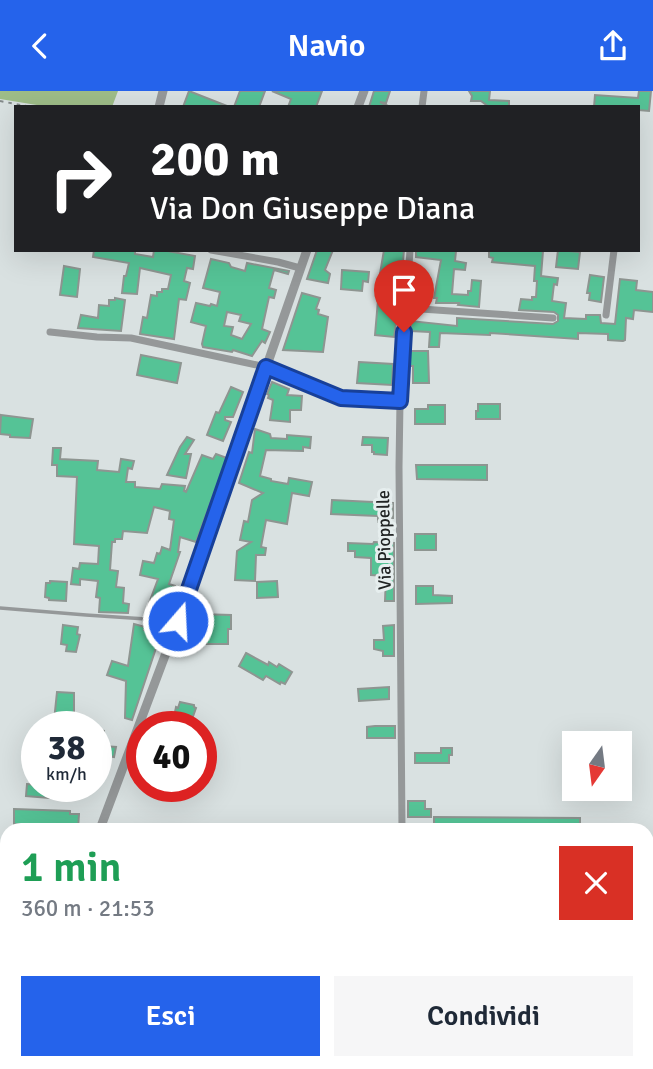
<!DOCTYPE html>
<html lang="it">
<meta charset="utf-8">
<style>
:root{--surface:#fff;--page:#f6f6f7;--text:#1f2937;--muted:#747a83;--accent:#2563eb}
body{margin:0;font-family:Signika,sans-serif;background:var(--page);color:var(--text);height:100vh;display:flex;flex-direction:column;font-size:26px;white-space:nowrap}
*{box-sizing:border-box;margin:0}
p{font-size:23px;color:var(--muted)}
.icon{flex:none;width:38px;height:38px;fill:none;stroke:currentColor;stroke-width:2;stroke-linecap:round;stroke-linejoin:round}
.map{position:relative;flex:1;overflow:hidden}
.side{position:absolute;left:0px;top:732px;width:654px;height:247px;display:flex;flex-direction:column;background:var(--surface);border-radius:21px 21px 0 0;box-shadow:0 7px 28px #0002}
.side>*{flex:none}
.hud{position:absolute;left:14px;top:14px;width:626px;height:147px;border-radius:0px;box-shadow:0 7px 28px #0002;background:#202124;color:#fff;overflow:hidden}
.needle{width:46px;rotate:194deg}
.controls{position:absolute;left:562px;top:640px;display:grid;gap:14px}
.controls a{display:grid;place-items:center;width:70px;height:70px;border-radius:0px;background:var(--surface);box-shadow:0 7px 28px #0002;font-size:35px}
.speed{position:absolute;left:21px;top:620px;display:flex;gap:14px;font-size:35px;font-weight:700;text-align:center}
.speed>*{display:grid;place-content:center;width:91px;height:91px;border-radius:50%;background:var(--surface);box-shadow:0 7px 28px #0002;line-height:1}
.speed small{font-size:18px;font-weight:400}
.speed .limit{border:10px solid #d22;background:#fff;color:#111}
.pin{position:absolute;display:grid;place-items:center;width:60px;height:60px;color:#fff;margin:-72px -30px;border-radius:50% 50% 50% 0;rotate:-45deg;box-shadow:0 0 7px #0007}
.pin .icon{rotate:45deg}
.me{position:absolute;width:77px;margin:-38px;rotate:19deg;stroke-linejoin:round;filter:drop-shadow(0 0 5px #0008)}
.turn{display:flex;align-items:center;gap:24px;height:147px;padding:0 21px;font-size:32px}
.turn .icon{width:91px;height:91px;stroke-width:2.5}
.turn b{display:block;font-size:49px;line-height:60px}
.round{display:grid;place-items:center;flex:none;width:74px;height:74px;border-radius:0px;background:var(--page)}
.summary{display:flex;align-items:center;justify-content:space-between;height:119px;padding:0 21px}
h1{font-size:42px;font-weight:600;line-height:52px;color:#1e9e55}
.button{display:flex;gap:14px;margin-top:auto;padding:14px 21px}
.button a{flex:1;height:80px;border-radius:0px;background:var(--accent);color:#fff;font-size:28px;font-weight:600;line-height:80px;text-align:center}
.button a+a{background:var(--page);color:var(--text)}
header{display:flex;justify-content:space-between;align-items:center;height:91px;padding:0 21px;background:var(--accent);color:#fff;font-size:32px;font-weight:600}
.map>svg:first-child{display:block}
.green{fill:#9ebd88}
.building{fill:#55c396;stroke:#8e9591;stroke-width:2;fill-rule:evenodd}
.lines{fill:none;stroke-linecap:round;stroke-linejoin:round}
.path{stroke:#838989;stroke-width:2;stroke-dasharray:3.5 5;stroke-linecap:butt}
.service{stroke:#959899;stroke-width:3.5}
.minor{stroke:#959899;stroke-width:7}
.tertiary{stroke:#959899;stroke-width:9}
.route-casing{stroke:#184099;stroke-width:18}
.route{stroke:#2563eb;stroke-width:12}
.labels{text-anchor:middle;stroke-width:6;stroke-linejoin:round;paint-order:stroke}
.street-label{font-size:18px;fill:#212424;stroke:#e6eeee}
</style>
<header><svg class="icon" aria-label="back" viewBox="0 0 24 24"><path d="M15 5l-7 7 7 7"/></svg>Navio<svg class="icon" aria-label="share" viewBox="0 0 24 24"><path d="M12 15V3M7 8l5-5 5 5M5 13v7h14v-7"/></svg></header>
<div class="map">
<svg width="653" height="978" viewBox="0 0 653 978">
<rect width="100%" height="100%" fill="#d9e1e1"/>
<path class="green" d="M0,0H118L112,16H49L0,8Z"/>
<g class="building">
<path d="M189,0L227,15V16H183Z"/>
<path d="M240,0H265L259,16H234Z"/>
<path d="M272,0H322L316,16H288L291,8Z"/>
<path d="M374,0H390L386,12L380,11L390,16H369Z"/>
<path d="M469,0H490L489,9L509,10V16H489L481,10H471L472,5Z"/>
<path d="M639,0H651L649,20L639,19V16H594L595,4L638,7Z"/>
<path d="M94,159H135V163L153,166L154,159H162L195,165L193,178L187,177L184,190L190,192L186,209L179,208L174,248L140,243L143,226L147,227L151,204L157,205V201H162V198H168L171,184L140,177L137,203L122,202L124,185H126L129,172L93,166Z"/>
<path d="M317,159H333L325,179L330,183L328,192L307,188Z"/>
<path d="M384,159H404L403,170H401L400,182H397V185L380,183Z"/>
<path d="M416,159L456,160L455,170L466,172L465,179L454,178L452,203L468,204V200H471L472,189L481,190L479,216L458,214L459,212H436L437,207H434L441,169L416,166Z"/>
<path d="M489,159L543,160L541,185L558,187L557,194L554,193L552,210L566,212L564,227L586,228V224H600L601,232L615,233L620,188L637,190L636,199L653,201V221L634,219L633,228L626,227L625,249L623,250L608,249V243L578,242V248L490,242V244L440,242L439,256H429L430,241L411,240V230L457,235V227L553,233L558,230V224L554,221L519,219L521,208L532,209V206H536L537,190H534L535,175L492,171L493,167L489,166Z"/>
<path d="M558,159L580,161L578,178L556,176Z"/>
<path d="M211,168L229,172L231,176L245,180L247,172L289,180L288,183L274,179L269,197L276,199L274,207L269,206L262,238L270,241L265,252L262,250L252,265L233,259L232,261L203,256L202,253L206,235L191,231L196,212L210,215L211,213L217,215L220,201L203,197ZM227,221L241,224L239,230L251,233L242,248L231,244L233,236L224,235Z"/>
<path d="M64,175L80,178L77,206L60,204Z"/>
<path d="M342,179L369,181L368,191L363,190L362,200L341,198Z"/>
<path d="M590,184L604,186L601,211L589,209L590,202H587Z"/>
<path d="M302,202L320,207L316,218L319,219L318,223L328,226L323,261L283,259Z"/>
<path d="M115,207L125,209L121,240L78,237L81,224L98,227L99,214L109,215V209H115Z"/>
<path d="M378,209L399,211L394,246L375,244Z"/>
<path d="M409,260H428L429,292H413V275H408Z"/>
<path d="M141,264L181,272L177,292L137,284Z"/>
<path d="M359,271L393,273L392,294L357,292Z"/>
<path d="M272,291L289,298L287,304L302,305L301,319H290V331L270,329L273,309L268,307L269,304L267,303Z"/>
<path d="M231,296L243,301L233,326H225V329L231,331L223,350L207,344L216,321L219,322Z"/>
<path d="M478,313H500V328H476V320H478Z"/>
<path d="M428,314H445V333H415V318H428Z"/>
<path d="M1,324L33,328L30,347L10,346V344L0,343Z"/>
<path d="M255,338L270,343L271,347L287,348V344L311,346L310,357L303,356V360L266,359L260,385L271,388V390L288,393L289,387L312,391L309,405L292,402L287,433L266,429L261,456L266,457L265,464H256L255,490L235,489L237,460L251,451L240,449L244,430L248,431L252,409L263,402L239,392L249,361L252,362Z"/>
<path d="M187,346L194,349L185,363H191L186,387L167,384L180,356Z"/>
<path d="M363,346L388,347L387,364L374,363V361H372V354H362Z"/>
<path d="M53,357H61L60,368L98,370L97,379L119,381L121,368L134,370L132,378L128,377L126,391H135V396L160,398L162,393L185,395L184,400L186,401L202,364L213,368L216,363L227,367L196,451L180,446L178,461H180L169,493L175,495L166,521L163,520L161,524L148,522L150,516L148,515L158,488L140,484L143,470L154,472L157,462L160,463L162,456L170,459L174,429L169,428L170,420L154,416L147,442L123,440L122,448H115V451H112L110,479L118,480L116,496L124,497L123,512L129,513L128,522L99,521L100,507L96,506L98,490L80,488V494L71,493L73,477L79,478L80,472L98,473L99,455L74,453L77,386L57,385V374H52Z"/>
<path d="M416,374H487V389L417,388Z"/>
<path d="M332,409L393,412V427H390V432L378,431V425L331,423Z"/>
<rect x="415" y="443" width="21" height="16"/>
<path d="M374,451L394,452V510H385L386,485L371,484V467L355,466V460H348V452L373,453Z"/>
<path d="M50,490L67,491L66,510L49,509V507L45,506L46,492H50Z"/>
<path d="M277,490L278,506L257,507V491Z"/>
<path d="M416,495H433V504L452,505V512L416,513Z"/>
<path d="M198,523L231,524V538H228V553H198Z"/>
<path d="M134,533L145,536L144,539L160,545L132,629L125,627L126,590L107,584L112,570L128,575Z"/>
<path d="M63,534L78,536L77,543L80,544L76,561L66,560L67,554L61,553Z"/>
<path d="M394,534V565H383V560L374,558V549H384L383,535Z"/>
<path d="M246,562L268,574L269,571L277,576L279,573L292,581L285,593L281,591L280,593L266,585L263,589L239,575Z"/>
<path d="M389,596V608L359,610L358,598Z"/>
<path d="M57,601L74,602V631L54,630Z"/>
<path d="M180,611L194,614V616L196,617L191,631H173L176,616L178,617Z"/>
<path d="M375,635H395V647H367V636Z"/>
<path d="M96,639L104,640L103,655L116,656L114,666L102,664V674H96Z"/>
<path d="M441,657H452V664H449V672H415V662H441Z"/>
<path d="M27,693L50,695L49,707L26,705Z"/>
<path d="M408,710H425V718H431V726H408Z"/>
<path d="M14,718L70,720V723H79L78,738H56L40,737V735L14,733Z"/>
<path d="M434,726L580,727V738H434Z"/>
<path d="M7,839V849L4,850L7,866V885H4L0,873V841Z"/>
</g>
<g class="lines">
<path class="path" d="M0,10L31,16"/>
<path class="service" d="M0,517L86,524L176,530"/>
<g class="minor">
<path d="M422,16L424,0"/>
<path d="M211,159L278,171L300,177"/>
<path d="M406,217L553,227"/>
<path d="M606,224L614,159"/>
<path d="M50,241L97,246L131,247L266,276L341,307L400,310"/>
<path d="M402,738L399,376L400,310L410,159"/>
<path d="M0,892L7,891"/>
<path d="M648,937L653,933"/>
<path d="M403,978V971"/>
<path d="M593,978L602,971"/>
</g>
<g class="tertiary">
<path d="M159,16L163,0"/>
<path d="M358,16L364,0"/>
<path d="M100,738L178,530L307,159"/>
<path d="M0,961L7,947"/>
</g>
</g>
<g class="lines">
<defs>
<path id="route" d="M178,530L266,276L341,307L400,310L404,241"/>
</defs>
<use href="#route" class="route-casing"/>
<use href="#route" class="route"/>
</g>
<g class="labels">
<g class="street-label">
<text transform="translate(384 449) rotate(-91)" y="6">Via Pioppelle</text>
</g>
</g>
</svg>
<div class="controls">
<a><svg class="needle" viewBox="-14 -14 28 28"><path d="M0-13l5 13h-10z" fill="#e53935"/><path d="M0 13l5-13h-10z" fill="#747a83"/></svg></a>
</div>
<div class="speed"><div>38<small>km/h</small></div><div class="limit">40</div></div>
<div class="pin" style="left:404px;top:241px;background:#d93025"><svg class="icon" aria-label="arrive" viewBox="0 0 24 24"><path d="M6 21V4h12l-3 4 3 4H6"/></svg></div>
<svg class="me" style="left:178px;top:530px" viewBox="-20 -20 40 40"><circle r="17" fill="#2563eb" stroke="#fff" stroke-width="3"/><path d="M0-11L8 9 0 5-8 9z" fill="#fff"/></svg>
<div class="hud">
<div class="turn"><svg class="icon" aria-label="right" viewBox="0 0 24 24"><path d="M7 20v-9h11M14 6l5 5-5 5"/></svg><div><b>200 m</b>Via Don Giuseppe Diana</div></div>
</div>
<section class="side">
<div class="summary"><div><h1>1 min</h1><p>360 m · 21:53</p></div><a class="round" style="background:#d93025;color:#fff"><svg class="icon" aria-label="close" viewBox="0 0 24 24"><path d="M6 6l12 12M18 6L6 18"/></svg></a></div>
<div class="button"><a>Esci</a><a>Condividi</a></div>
</section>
</div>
